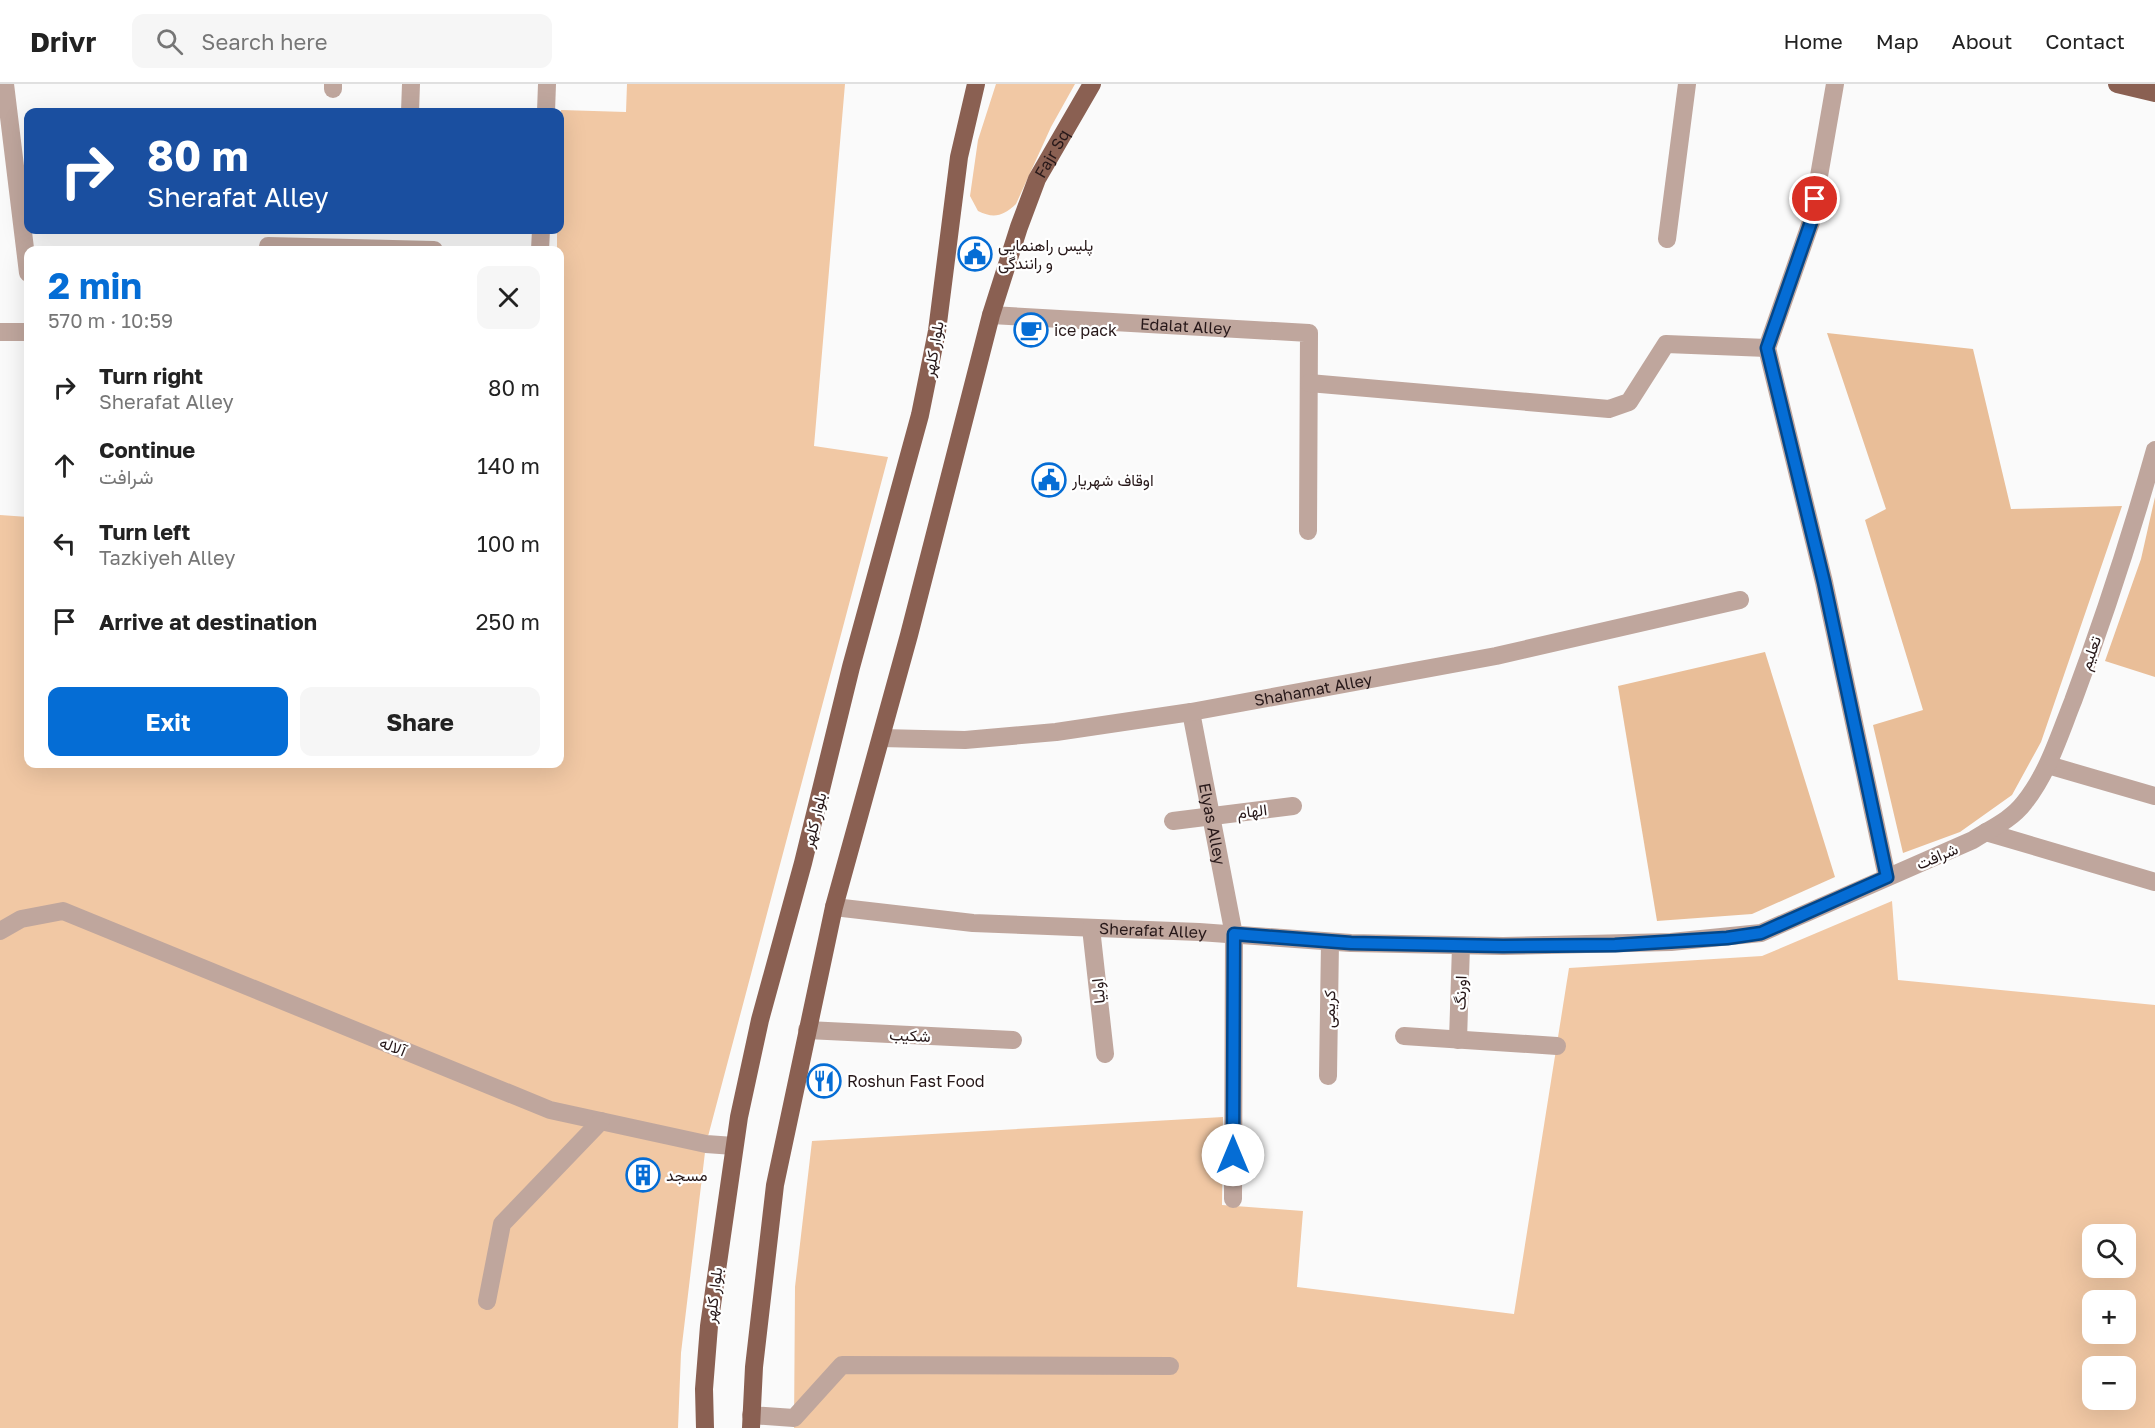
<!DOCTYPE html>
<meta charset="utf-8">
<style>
:root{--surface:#fff;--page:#f6f6f6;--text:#222;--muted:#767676;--line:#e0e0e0;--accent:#056dd5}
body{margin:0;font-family:"Golos Text",Vazirmatn,sans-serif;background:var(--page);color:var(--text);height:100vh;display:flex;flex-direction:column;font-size:22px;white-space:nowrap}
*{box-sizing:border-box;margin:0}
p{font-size:20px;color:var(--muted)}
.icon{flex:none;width:33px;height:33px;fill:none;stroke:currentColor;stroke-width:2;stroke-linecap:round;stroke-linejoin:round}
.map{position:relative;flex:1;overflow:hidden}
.drawer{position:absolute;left:24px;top:162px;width:540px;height:522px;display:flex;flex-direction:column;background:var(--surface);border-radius:12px;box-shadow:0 6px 24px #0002}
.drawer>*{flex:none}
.guide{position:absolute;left:24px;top:24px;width:540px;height:126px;border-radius:12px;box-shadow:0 6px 24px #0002;background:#1a4fa0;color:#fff;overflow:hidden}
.buttons{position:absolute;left:2082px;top:1140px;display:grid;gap:12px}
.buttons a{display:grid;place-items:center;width:54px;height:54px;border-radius:12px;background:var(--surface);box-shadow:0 6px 24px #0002;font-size:30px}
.pin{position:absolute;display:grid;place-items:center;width:51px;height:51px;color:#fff;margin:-26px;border:3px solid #fff;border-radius:50%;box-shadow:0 2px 6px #0007}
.me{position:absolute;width:66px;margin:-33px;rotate:0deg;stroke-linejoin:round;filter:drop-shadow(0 0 4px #0008)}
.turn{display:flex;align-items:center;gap:21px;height:126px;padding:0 24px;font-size:27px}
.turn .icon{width:78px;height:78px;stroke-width:2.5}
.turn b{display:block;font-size:42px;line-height:51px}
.round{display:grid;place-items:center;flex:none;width:63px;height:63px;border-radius:12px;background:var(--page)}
.summary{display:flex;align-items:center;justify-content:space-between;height:102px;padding:0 24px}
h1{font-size:36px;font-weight:700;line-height:45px;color:var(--accent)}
.button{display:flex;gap:12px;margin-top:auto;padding:12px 24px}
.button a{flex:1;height:69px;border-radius:12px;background:var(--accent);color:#fff;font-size:24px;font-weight:700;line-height:69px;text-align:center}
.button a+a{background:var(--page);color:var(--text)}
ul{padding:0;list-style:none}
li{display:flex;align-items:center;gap:18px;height:78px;padding:0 24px}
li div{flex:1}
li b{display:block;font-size:22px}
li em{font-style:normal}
header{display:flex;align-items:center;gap:36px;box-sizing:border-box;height:84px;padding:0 30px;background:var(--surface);border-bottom:2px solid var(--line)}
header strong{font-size:28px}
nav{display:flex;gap:33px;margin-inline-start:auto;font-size:21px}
.search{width:420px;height:54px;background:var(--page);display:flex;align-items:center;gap:15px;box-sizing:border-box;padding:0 21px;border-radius:12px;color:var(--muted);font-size:22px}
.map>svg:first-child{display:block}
.green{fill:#f1c8a4;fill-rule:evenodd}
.forest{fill:#e9be98}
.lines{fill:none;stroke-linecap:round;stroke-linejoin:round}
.minor{stroke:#bfa69d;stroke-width:18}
.major{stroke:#8a6052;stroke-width:18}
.route-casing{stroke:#03478a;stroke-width:15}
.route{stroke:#056dd5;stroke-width:10}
.labels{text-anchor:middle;stroke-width:4.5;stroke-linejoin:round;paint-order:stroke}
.street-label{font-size:16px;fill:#271819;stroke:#fff}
.poi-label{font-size:16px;fill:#271819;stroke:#fff;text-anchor:start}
</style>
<header>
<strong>Drivr</strong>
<div class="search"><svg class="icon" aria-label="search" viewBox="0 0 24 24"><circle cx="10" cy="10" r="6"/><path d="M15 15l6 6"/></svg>Search here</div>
<nav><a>Home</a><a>Map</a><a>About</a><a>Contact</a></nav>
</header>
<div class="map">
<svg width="2155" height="1344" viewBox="0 0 2155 1344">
<rect width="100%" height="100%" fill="#fafafa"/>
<g class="green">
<path d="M627,0H845L814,362L888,373L706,1060L681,1269L678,1344H0V431L28,433V680H560V166H557V146H560L561,26L626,28Z"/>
<path d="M996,0H1075L1051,43L1016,120C1003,132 994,135 978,127L970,112L978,56Z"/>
<path d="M1892,817L1898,896L2155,921V1344H794L795,1203L812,1057L1223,1033L1222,1121L1303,1127L1297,1203L1514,1230L1569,884L1762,872ZM2092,1150H2126V1184H2092ZM2092,1216H2126V1250H2092ZM2092,1282H2126V1316H2092Z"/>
</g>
<g class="forest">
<path d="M1827,249L1973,265L2011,425L2122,422L2041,658L2012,711L1960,748L1903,769L1873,641L1923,626L1865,436L1886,425Z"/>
<path d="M2155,413V593L2105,577L2141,475Z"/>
<path d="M1765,568L1835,793L1752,830L1657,837L1618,602Z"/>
</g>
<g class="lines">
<g class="minor">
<path d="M5,0L28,189"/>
<path d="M1835,0L1811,138L1767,264L1824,498L1887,793"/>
<path d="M333,5V0"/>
<path d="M410,28L411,0"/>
<path d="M546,28L547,0"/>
<path d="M1667,155L1687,0"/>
<path d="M268,162L434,166"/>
<path d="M540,166L541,146"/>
<path id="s1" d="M991,231L1309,249L1308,447"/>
<path d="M0,248H28"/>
<path d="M1309,299L1609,325L1629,318L1666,260L1767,264"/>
<path id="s2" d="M1191,628L1234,851L1233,1115"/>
<path id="s3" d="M881,654L965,656L1056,648L1191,628L1496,572L1740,516"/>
<path d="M2048,681L2155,712"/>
<path d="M1173,737L1293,722"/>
<path d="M1986,748L2155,798"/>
<path id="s4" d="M834,823L973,839L1199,848L1351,859L1503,862L1671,858L1761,849L1973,756C1990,745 2011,736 2024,719C2048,689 2059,652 2073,617C2104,534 2131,451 2155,366"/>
<path d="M1091,844L1105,970"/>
<path d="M0,847L21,835L63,827L550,1026L706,1060L734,1062"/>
<path d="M807,946L1013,956"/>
<path d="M1404,952L1557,962"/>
<path d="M1458,956L1461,862"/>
<path d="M1328,992L1330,858"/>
<path d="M487,1217L502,1140L601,1037"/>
<path d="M751,1331L794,1334L842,1281L1170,1282"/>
</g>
<g class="major">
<path d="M2117,0L2155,9"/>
<path d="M705,1344L704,1305L709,1242L739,1033L760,936L803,779L851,583L920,331L937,247L959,73L976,0"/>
<path id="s5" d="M751,1344L754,1283L775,1101L834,823L909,551L991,231L1019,143L1037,95L1092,0"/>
</g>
</g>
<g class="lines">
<defs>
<path id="route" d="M1233,1071L1234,850L1351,859L1503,862L1615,861L1727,854L1761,849L1887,793L1824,498L1767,264L1811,138L1815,115"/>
</defs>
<use href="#route" class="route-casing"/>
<use href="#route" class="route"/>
</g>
<defs>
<symbol id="civic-ring" viewBox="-11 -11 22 22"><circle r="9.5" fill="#fff" stroke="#056dd5" stroke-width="1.5"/><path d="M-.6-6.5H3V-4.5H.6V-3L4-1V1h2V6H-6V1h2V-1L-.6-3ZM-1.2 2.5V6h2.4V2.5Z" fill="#056dd5"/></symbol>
<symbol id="cafe-ring" viewBox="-11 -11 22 22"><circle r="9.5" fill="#fff" stroke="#056dd5" stroke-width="1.5"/><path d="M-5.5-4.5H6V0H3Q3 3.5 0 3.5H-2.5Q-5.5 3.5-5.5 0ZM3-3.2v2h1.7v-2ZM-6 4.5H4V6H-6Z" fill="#056dd5"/></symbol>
<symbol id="restaurant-ring" viewBox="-11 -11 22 22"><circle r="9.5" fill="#fff" stroke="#056dd5" stroke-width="1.5"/><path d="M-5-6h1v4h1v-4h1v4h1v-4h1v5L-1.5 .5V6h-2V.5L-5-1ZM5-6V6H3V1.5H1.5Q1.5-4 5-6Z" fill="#056dd5"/></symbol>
<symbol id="building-ring" viewBox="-11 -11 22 22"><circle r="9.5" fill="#fff" stroke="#056dd5" stroke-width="1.5"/><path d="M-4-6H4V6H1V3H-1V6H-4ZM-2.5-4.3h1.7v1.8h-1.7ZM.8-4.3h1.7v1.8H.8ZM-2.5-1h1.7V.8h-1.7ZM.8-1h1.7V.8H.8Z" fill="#056dd5"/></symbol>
</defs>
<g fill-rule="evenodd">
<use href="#civic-ring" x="956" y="151" width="38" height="38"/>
<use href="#cafe-ring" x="1012" y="227" width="38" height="38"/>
<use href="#civic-ring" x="1030" y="377" width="38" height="38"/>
<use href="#restaurant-ring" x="805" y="978" width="38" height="38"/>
<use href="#building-ring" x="624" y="1072" width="38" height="38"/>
</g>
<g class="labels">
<g class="street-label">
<text dy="6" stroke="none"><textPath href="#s5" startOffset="1314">Fajr Sq</textPath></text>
<text dy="6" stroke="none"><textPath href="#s1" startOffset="195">Edalat Alley</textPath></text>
<text transform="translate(933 265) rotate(-80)" y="6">بلوار کلهر</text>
<text transform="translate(2090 569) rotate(-71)" y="6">تعلیم</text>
<text dy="6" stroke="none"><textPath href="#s3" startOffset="436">Shahamat Alley</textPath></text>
<text transform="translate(1252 727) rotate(-7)" y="6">الهام</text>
<text transform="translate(814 736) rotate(-76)" y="6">بلوار کلهر</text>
<text dy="6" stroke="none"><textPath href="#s2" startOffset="114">Elyas Alley</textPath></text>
<text transform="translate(1937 772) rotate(-23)" y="6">شرافت</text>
<text dy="6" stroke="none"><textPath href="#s4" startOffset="320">Sherafat Alley</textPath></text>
<text transform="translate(1098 907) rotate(-96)" y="6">اولیا</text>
<text transform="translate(1460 909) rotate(-88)" y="6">اورنگ</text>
<text transform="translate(1329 925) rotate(-89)" y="6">کریمی</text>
<text transform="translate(910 951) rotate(3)" y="6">شکیب</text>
<text transform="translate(393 962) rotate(22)" y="6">آلاله</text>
<text transform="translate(713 1211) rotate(-83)" y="6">بلوار کلهر</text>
</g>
<g class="poi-label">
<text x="998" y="167">پلیس راهنمایی<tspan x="998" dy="18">و رانندگی</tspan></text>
<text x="1054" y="252">ice pack</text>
<text x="1072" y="402">اوقاف شهریار</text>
<text x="847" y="1003">Roshun Fast Food</text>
<text x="666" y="1097">مسجد</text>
</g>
</g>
</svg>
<div class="buttons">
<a><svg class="icon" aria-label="search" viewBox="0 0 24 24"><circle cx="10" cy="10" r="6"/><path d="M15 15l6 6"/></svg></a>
<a>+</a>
<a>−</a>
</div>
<div class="pin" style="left:1815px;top:115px;background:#d93025"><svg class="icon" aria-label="arrive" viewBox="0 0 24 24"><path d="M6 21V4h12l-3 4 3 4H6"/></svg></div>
<svg class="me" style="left:1233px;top:1071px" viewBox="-20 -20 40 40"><circle r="19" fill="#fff"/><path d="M0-13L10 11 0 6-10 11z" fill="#056dd5"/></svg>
<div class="guide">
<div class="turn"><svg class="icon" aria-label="right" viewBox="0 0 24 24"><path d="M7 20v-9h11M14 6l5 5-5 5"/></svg><div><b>80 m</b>Sherafat Alley</div></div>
</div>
<section class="drawer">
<div class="summary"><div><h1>2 min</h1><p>570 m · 10:59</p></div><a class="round"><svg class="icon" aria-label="close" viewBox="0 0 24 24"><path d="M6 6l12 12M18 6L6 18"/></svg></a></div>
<ul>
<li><svg class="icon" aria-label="right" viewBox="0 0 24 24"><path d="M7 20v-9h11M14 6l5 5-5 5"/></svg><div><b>Turn right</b><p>Sherafat Alley</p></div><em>80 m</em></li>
<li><svg class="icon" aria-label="ahead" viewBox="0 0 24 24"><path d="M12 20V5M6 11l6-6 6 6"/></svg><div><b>Continue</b><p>شرافت</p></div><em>140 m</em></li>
<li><svg class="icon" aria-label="left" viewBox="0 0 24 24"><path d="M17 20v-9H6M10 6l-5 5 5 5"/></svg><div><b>Turn left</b><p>Tazkiyeh Alley</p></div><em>100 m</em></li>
<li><svg class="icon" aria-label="arrive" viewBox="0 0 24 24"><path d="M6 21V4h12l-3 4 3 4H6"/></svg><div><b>Arrive at destination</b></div><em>250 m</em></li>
</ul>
<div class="button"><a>Exit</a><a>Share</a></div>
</section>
</div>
